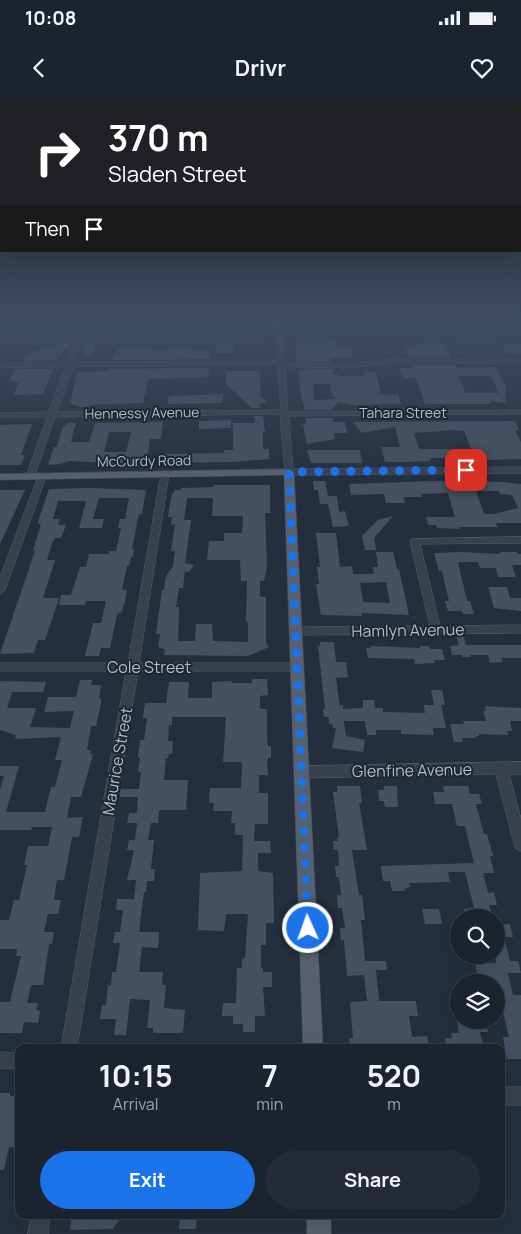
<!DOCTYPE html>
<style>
:root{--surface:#1b232e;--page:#242b36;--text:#f1f3f6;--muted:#a0a4aa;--line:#39404a;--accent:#1a73e8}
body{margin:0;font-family:Manrope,sans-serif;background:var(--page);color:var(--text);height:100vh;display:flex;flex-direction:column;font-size:19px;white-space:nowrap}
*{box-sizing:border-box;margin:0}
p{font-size:16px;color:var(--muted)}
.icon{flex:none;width:28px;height:28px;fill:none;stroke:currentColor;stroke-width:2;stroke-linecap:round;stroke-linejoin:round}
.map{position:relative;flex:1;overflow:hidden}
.panel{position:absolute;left:15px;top:944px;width:490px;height:175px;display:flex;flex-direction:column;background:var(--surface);border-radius:10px;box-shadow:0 5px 20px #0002,0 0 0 1px var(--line)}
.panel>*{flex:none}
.banner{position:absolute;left:0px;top:0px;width:521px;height:152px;box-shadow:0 5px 20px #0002,0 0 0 1px var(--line);background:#202124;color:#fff;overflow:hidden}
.buttons{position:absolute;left:450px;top:809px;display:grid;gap:10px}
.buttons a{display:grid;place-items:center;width:55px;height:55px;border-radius:50%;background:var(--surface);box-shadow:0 5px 20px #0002,0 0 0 1px var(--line);font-size:25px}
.pin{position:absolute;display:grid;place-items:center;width:42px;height:42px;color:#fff;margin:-21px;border-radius:10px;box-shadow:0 2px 8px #0006}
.me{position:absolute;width:55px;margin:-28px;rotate:358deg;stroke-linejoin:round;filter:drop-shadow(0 0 4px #0008)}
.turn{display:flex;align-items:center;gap:18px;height:105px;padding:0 25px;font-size:22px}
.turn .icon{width:65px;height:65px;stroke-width:2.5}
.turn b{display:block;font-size:35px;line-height:42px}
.then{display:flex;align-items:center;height:48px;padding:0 25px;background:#0003;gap:10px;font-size:19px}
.eta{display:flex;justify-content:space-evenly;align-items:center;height:85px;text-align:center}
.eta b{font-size:30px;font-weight:700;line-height:35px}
.primary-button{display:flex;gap:10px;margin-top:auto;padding:10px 25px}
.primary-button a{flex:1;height:58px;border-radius:30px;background:var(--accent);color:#fff;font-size:20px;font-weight:700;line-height:58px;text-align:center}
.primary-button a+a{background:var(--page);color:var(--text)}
.status{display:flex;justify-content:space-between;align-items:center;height:35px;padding:0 25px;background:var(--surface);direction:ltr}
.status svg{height:14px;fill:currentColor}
header{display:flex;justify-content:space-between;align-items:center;height:65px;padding:0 25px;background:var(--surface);font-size:22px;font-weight:700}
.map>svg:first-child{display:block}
.green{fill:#263c3f}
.building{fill:#455162;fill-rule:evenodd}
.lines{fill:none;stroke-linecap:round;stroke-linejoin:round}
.minor-casing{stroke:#565f6c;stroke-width:1}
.major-casing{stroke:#414a57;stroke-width:1}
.minor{fill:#38414e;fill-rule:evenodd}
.major{fill:#56606e;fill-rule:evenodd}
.route{stroke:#1a73e8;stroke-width:9;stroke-dasharray:0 16.2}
.labels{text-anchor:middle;stroke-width:4;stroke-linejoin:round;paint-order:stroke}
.far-street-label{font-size:14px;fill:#b4bcc9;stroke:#1d2633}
.street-label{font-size:16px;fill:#b4bcc9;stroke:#1d2633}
</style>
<div class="status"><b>10:08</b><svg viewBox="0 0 49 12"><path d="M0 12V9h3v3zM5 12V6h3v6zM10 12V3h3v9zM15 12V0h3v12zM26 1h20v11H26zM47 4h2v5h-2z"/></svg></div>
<header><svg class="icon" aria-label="back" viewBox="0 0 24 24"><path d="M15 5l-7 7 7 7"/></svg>Drivr<svg class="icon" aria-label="heart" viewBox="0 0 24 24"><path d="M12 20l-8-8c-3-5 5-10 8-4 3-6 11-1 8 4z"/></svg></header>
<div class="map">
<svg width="521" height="1134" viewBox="0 0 521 1134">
<rect width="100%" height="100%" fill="#242f3e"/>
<g class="green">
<path d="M0,223H31L83,228L169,227L176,223H256L268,232L269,241L0,244Z"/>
<path d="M451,235L490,236L500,256H460Z"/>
</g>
<g class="building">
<path d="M325,241H337L338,248H351L353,258H331V262H297L295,243H325Z"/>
<path d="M217,242L233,243V253H216Z"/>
<path d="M418,243H444L451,257H408L405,247H419Z"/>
<path d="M57,244H70L56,260L23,261L30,251H38L42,247H56Z"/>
<path d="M85,244H95L93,255H82Z"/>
<path d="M521,244V254H507L501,245Z"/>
<path d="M119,247H150L149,250H168V247H182L181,249L191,248L193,250H210V259L112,260Z"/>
<path d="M410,265H454L456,268L496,267L506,287L505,305L504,303L490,301L491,304H425L416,278H403L400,268H411ZM458,276H491L499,293H465Z"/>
<path d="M209,268L208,277L148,279L143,303L90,305L86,308L70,304L77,272L107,271L108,269Z"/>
<path d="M17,269H53L43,294L14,295L19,283L8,280Z"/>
<path d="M333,269L334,274L341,276H365L364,272H376L381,295L398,294L401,304L354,305L338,302L331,310H305L300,291L298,270ZM313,284H330L332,295L336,299L314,300Z"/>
<path d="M226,271H260L261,297L267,302L259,304L261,308H252L226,284Z"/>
<path d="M223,294L222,303L167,304L169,296Z"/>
<path d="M254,316H263L265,332H263V349H269V359L234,362L160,363L162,354L224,353V350H233V323H255Z"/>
<path d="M306,318H333V322H345L347,333H334L335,339L307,344L303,325L306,323Z"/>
<path d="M231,320V328L199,329V321Z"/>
<path d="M515,321L519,330H515L521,342V359L452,361L446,358H430L431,361L404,362H385L381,347H400L395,327L362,333L353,322ZM454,330L464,331L471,349H419L414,333Z"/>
<path d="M163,322L161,339H150L147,361H140L139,363H114L69,361L60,364L48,365L54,347H57L63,326H66L67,323H76L71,342H89L95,323ZM109,332H131L126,352H104Z"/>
<path d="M32,324L21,355H25L21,365H0V325Z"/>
<path d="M307,350H360L362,363H311Z"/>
<path d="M313,381H325L328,396H337L339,412L345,411L349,426L333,427L328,404H320L318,390H314Z"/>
<path d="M435,381L502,382L521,384V423H496L497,427H459L460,429L437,428L436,425H428L426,417H455L448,393L421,394L422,397H404L405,403H386L384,394L351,395L349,384ZM476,391H499L500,394L512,395L518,408L494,414H484Z"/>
<path d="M214,385H270V413H265L267,466L264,481H260V497H266V543L269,547L248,556L164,555L165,549L158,547L160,534H156L162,490H164L166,476L173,466L175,451H171L175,424L171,425L172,417H168L172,393H174V390H181V388L214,387ZM187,398H213L212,416H243L242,433H224V441H209L207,460H240L241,481H247L246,522H248V542L213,541L212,524H196L195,541H178L179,512V507H176L179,488H183L185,471L189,472L194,465L185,463L191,420H184Z"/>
<path d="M89,388L146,390L142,414H139L138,418L132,449H134L133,457H131L129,466H127L122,490H127L125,501L122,512L117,514L110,548H101L99,556H85L93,523H101L106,501H86L85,505H59L61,495H71L80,467H86L89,454H109V451H116L121,428H118L120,419H125L129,398H99L93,419H104L102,428H79L86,402L85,401H58L53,419H60L58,425H66L61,438H55L52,443L47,460H55L43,498H59L45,540H38L34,553L0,554L35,451H33L41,424H38L39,419L49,389Z"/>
<path d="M0,390H25L0,444Z"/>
<path d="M393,416L374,438L376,450H365L362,436L378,420Z"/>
<path d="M316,433H336L340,467L352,466L353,474H374L373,467H378L376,452H393L397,469H399L409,515L361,513L362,516L321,515L316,484H319L317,467H320ZM386,482L390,503L363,502L360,483Z"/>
<path d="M460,452L500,454L499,452H517V454H521V465H512L516,477H498L496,468H480L478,462H458L467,501H470L474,514H463L462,511H448L445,501H449L442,471H439L434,453Z"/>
<path d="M488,487H507L510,498H521V511L494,508Z"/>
<path d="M456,535H463L466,545H521V558H501L503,562L490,563L488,555H470L471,557H462V555H452L450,546L459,545Z"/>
<path d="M320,542H334L336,562H346L348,577L336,578L340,608V605H343V609L363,608V600H374L375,608H383V612L425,613L424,605H441L446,628H433L434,635L401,634V630H376V635H367L365,621H344L346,636L365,640L363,652L332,648L336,628H333L332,624H329V617H324L323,609H325L318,546H320Z"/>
<path d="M370,546L420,548V546H429L430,549H442L445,560H434L435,563L415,564L414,559L368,558L366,548H371Z"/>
<path d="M252,579H267L268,595L260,596V609H267V641L268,646H271V658H268L267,663L268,675H259V693H268V724H255L254,741H270L271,753H258V771L273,773L274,823H266V845H261V868H263V872H272V887H263L265,916H255V932H243V924H233V916H222L223,903H236L237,868H242V858H245L248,814H226L224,831L198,830L200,773L242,771L243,735H235V723H231L232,711H213L214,703H209L210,688H241L242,662H223L226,617H172V625H169L168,641H173L172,654H169L168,658H166L164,680H188L186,710H159L158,723H151L148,740H154L151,769H155L154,781H147L146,792H144L139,832H159L158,848L142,847L139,872H163L162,885H166L164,908L185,910L183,933H153V928H147L150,900L130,899L126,935H114L116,919H100L102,905H106L108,885L111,886L112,872H116L120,843H113L115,832H120L123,810H116L117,799H134L136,780H127L134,750H127L129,740H135L137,723H127L129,713H137L138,697H120V692L121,689H139L141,672H138L140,658H138L140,640H144L147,618H143L145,603H166L169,582H189L188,598H212V582L232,581V583H252Z"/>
<path d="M80,580H92L91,585H101L99,598H101V603L96,626H91L87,650H91L90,654H93L81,697H71L67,718L83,717L79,737H72L64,780H57L54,800H61L58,814H48L44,832H54L52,844H49L43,885H31L27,903H38L36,910L40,911L38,923L24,922L22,933H0V902H10L21,856H16L17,849H0V820H9L14,800H19L27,765H24L28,746H48L52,727H32L31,730H0V689L4,676H0V666H19L6,712H45L51,687H55L62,660H55L61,637L15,639L16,635L0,630V581L46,582L43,592H12L7,608H36L30,627L70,628L74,611L44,612L48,597H76Z"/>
<path d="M431,590H442L445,605H434Z"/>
<path d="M485,606L521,608V621H510L512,631H507L508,635L479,634V636H475L476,638H462L463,642H454L450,624H464L463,621H486L483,611H486Z"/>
<path d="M337,686H360L362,703H359L367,750H352L359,795H362L365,820H361L365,861H386L387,870H376L379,901H416L418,916H409L412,937L427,936L429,948H350L349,938H353L350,902L367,901L364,875L347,876L344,840H341L340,828H345L342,808H338L337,795H341L339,777H336L335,766H339L338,750H334L333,741H338L337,738H339L333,692H337Z"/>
<path d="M384,686H397L398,707H385L384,701H379L378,690H384Z"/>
<path d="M443,686H468L470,694H479L482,704H476L484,734H487L493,756H490L494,773H483L488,793L494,792L497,805H489L493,818H466L464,809L474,808L465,772H448L450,782L409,783L410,787L405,788V791H392L390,781H383L381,766L474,763L465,726H457L452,704H435L433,692H444Z"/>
<path d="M422,809H439L442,824H425Z"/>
<path d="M499,818L501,825L510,824L513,837H504L510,861H518L521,873H508L513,895H521V959H507L503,937H509L496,882H479L475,863H496V819Z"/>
<path d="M457,920H485L488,932H480L484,948H447L445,938H452L451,933H459Z"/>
<path d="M0,993H10V996H19V1013L16,1029H19V1034L16,1047H9L4,1070H0Z"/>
<path d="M72,1115H122L113,1129L70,1130Z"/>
<path d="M180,1115H197L196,1129H179Z"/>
</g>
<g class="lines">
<defs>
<g id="minor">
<path d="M269,223H276L285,235L283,250L285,264L359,263L393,259H521V263H393L359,267L285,268L288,312L521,310V314L289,316L293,369L521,367V373L289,375L285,372L280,314L55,317L34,377L30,380L26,377L47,317H0V313L49,312L65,267H0V263L67,262L74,244L77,242L80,244L74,262L277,261L279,235ZM278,265L281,310L57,312L73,267Z"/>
<path d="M165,371L169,374L139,563H298L302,564L304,567L302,570L298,571H138L77,948H61L126,571H0V563H128L161,374Z"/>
<path d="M42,374L46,377L5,490L0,494V477L38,377Z"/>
<path d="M521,437V443L420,444L440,526L521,525V533L296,535L291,531L296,527L430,526L410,441L412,439Z"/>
<path d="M521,662V674H509L521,719V751L516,749L514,744L496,674L302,678L298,676L296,672L298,668L302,666Z"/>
<path d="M0,952L19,953V969L0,968Z"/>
<rect x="501" y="987" width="20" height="18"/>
<path d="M32,1115H50L48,1134H28Z"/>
</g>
<g id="major">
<path d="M289,369L294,372L323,948H303L284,375L0,380V374Z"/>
<rect x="307" y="1115" width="24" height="19"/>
</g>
</defs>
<use href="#minor" class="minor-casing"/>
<use href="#major" class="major-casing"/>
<use href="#minor" class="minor"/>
<use href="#major" class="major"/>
</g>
<linearGradient id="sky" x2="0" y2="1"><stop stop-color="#141a22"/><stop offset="0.58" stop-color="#3f4d63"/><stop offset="1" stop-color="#3f4d63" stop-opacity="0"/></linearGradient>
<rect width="521" height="382" fill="url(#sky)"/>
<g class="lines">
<path class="route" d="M308,828L289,372L466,370"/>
</g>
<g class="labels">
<g class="far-street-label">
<text transform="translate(142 313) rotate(-1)" y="5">Hennessy Avenue</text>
<text x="403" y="318">Tahara Street</text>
<text transform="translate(144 361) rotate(-1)" y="5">McCurdy Road</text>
</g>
<g class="street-label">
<text transform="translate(408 530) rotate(-1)" y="6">Hamlyn Avenue</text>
<text x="149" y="573">Cole Street</text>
<text transform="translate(117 661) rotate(-80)" y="6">Maurice Street</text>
<text transform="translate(412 670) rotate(-1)" y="6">Glenfine Avenue</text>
</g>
</g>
</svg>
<div class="buttons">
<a><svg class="icon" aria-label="search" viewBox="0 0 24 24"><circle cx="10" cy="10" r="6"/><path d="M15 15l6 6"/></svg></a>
<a><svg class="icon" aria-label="layers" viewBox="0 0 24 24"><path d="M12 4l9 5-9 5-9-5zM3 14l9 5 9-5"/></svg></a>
</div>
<div class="pin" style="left:466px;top:370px;background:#d93025"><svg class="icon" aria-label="arrive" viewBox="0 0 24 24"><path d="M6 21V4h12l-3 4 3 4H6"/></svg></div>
<svg class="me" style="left:308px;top:828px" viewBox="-20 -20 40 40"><circle r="17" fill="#1a73e8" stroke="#fff" stroke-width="3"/><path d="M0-11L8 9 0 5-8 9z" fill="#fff"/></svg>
<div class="banner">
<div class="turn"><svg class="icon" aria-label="right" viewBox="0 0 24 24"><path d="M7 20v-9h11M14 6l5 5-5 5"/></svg><div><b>370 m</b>Sladen Street</div></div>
<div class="then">Then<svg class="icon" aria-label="arrive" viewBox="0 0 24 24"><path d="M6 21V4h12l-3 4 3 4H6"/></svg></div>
</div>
<section class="panel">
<div class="eta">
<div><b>10:15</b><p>Arrival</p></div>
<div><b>7</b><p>min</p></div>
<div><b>520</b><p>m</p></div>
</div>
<div class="primary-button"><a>Exit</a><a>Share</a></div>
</section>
</div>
